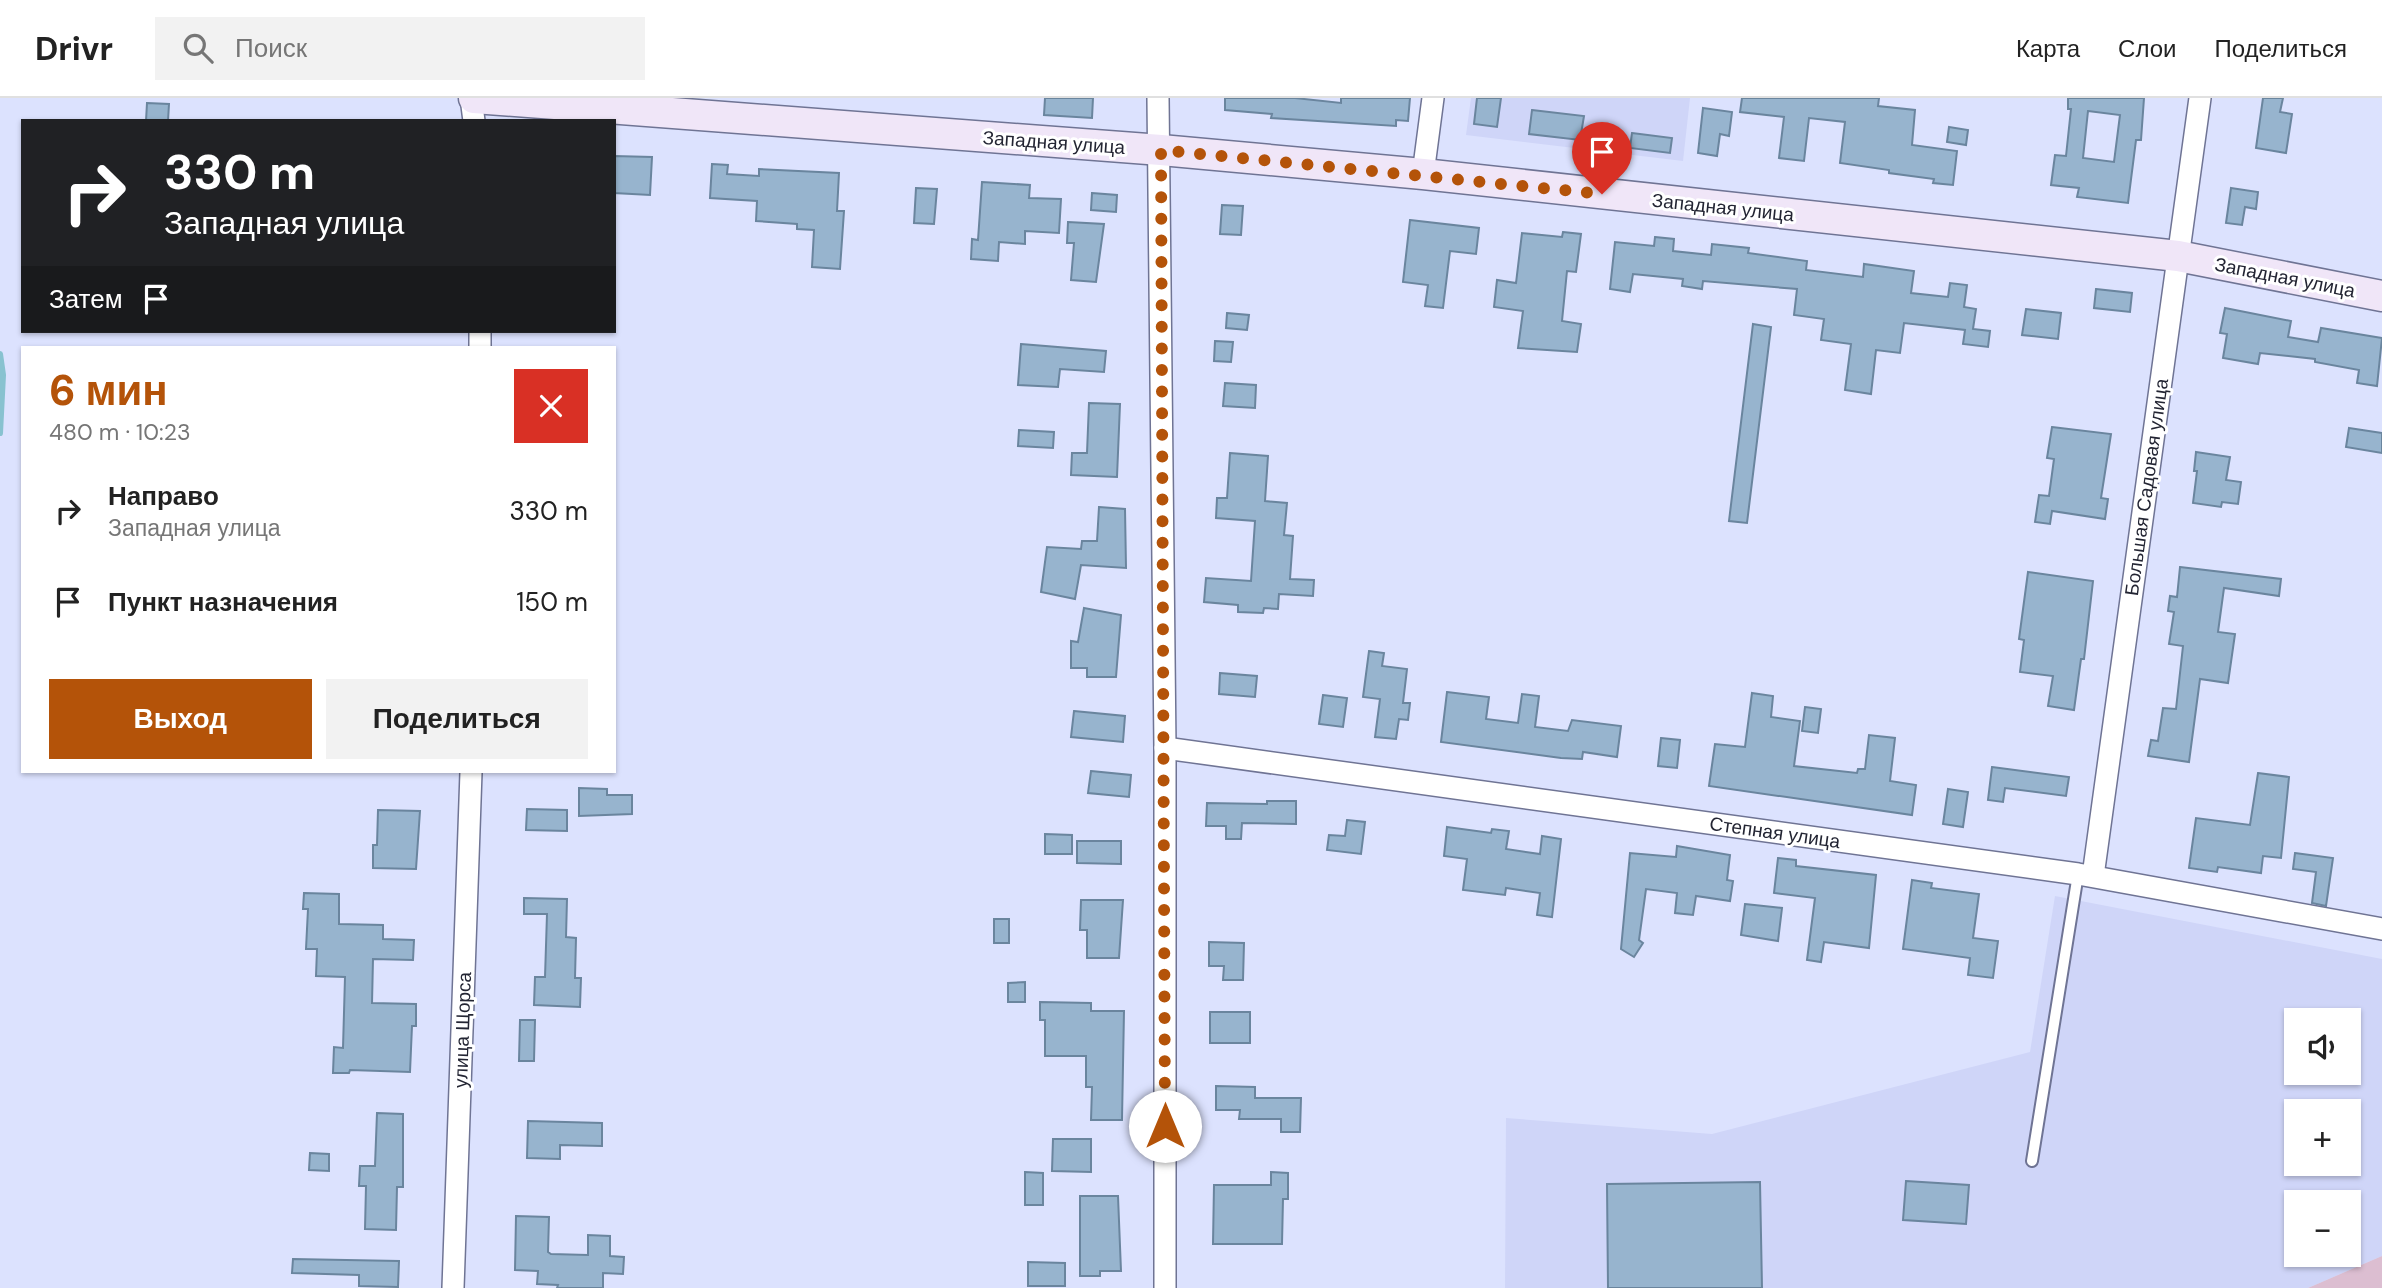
<!DOCTYPE html>
<html lang="ru">
<meta charset="utf-8">
<style>
:root{--surface:#fff;--page:#f2f2f2;--text:#222;--muted:#767676;--line:#e0e0e0;--accent:#b45309}
body{margin:0;font-family:"DM Sans",sans-serif;background:var(--page);color:var(--text);height:100vh;display:flex;flex-direction:column;font-size:26px;white-space:nowrap}
*{box-sizing:border-box;margin:0}
p{font-size:23px;color:var(--muted)}
.icon{flex:none;width:38px;height:38px;fill:none;stroke:currentColor;stroke-width:2;stroke-linecap:round;stroke-linejoin:round}
.map{position:relative;flex:1;overflow:hidden}
.panel{position:absolute;left:21px;top:248px;width:595px;height:427px;display:flex;flex-direction:column;background:var(--surface);border-radius:0px;box-shadow:0 2px 5px #0004}
.panel>*{flex:none}
.guide{position:absolute;left:21px;top:21px;width:595px;height:214px;border-radius:0px;box-shadow:0 2px 5px #0004;background:#202124;color:#fff;overflow:hidden}
.controls{position:absolute;left:2284px;top:910px;display:grid;gap:14px}
.controls a{display:grid;place-items:center;width:77px;height:77px;border-radius:0px;background:var(--surface);box-shadow:0 2px 5px #0004;font-size:35px}
.pin{position:absolute;display:grid;place-items:center;width:60px;height:60px;color:#fff;margin:-72px -30px;border-radius:50% 50% 50% 0;rotate:-45deg;box-shadow:0 0 7px #0007}
.pin .icon{rotate:45deg}
.me{position:absolute;width:77px;margin:-38px;rotate:0deg;stroke-linejoin:round;filter:drop-shadow(0 0 5px #0008)}
.turn{display:flex;align-items:center;gap:24px;height:147px;padding:0 28px;font-size:32px}
.turn .icon{width:91px;height:91px;stroke-width:2.5}
.turn b{display:block;font-size:49px;line-height:60px}
.then{display:flex;align-items:center;height:66px;padding:0 28px;background:#0003;gap:14px;font-size:26px}
.round{display:grid;place-items:center;flex:none;width:74px;height:74px;border-radius:0px;background:var(--page)}
.headline{display:flex;align-items:center;justify-content:space-between;height:119px;padding:0 28px}
h1{font-size:42px;font-weight:800;line-height:52px;color:var(--accent)}
.primary-button{display:flex;gap:14px;margin-top:auto;padding:14px 28px}
.primary-button a{flex:1;height:80px;border-radius:0px;background:var(--accent);color:#fff;font-size:28px;font-weight:800;line-height:80px;text-align:center}
.primary-button a+a{background:var(--page);color:var(--text)}
ul{padding:0;list-style:none}
li{display:flex;align-items:center;gap:21px;height:91px;padding:0 28px}
li div{flex:1}
li b{display:block;font-size:26px}
li em{font-style:normal}
header{display:flex;align-items:center;gap:42px;box-sizing:border-box;height:98px;padding:0 35px;background:var(--surface);border-bottom:2px solid var(--line)}
header strong{font-size:33px}
nav{display:flex;gap:38px;margin-inline-start:auto;font-size:24px}
.search{width:490px;height:63px;background:var(--page);display:flex;align-items:center;gap:18px;box-sizing:border-box;padding:0 24px;border-radius:0px;color:var(--muted);font-size:26px}
.map>svg:first-child{display:block}
.built{fill:#cfd5f8;fill-rule:evenodd}
.green{fill:#dcbed1}
.lines{fill:none;stroke-linecap:round;stroke-linejoin:round}
.stream{stroke:#88c2d0;stroke-width:6}
.building{fill:#97b4ce;stroke:#6a859e;stroke-width:2;fill-rule:evenodd}
.service-casing{stroke:#6f7494;stroke-width:14}
.minor-casing{stroke:#6f7494;stroke-width:24}
.secondary-casing{stroke:#6f7494;stroke-width:33}
.service{stroke:#fff;stroke-width:10}
.minor{stroke:#fff;stroke-width:21}
.secondary{stroke:#f0e6f8;stroke-width:30}
.route{stroke:#b45309;stroke-width:12;stroke-dasharray:0 21.6}
.labels{text-anchor:middle;stroke-width:6;stroke-linejoin:round;paint-order:stroke}
.street-label{font-size:19px;fill:#232533;stroke:#fff}
</style>
<header>
<strong>Drivr</strong>
<div class="search"><svg class="icon" aria-label="search" viewBox="0 0 24 24"><circle cx="10" cy="10" r="6"/><path d="M15 15l6 6"/></svg>Поиск</div>
<nav><a>Карта</a><a>Слои</a><a>Поделиться</a></nav>
</header>
<div class="map">
<svg width="2382" height="1190" viewBox="0 0 2382 1190">
<rect width="100%" height="100%" fill="#dce2fe"/>
<g class="built">
<path d="M1471,0H1690L1683,63L1466,37Z"/>
<path d="M2055,798L2382,861V1158L2308,1190H1505L1506,1020L1712,1036L2030,954ZM2296,922H2348V975H2296ZM2296,1013H2348V1066H2296ZM2296,1104H2348V1157H2296Z"/>
</g>
<path class="green" d="M2382,1158V1190H2308Z"/>
<g class="lines">
<path class="stream" d="M0,256L3,277L0,335"/>
</g>
<g class="building">
<path d="M1045,0H1093L1092,20L1044,17Z"/>
<path d="M1225,0H1295L1341,5V0H1410L1408,23L1396,22V28L1271,20L1272,16L1225,12Z"/>
<path d="M1477,0H1501L1497,29L1474,26Z"/>
<path d="M1742,0H1879L1878,8L1915,12L1912,47L1957,53L1953,87L1933,85L1934,81L1889,75V72L1840,65L1845,24L1809,20L1804,63L1779,60L1784,19L1740,14Z"/>
<path d="M2068,0H2144L2141,42H2136L2128,105L2077,99L2079,90L2051,87L2055,57L2066,58L2071,11H2068ZM2088,13L2120,17L2114,64L2083,60Z"/>
<path d="M2263,0H2283L2280,14L2292,16L2286,55L2256,50Z"/>
<path d="M147,5L169,6L168,23H146Z"/>
<path d="M1703,10L1732,14L1729,38L1720,36L1717,58L1698,55Z"/>
<path d="M1532,12L1584,18L1580,42L1529,36Z"/>
<path d="M1949,29L1968,32L1966,47L1947,44Z"/>
<path d="M1632,35L1672,40L1670,55L1630,50Z"/>
<path d="M614,58L652,59L650,97L614,95Z"/>
<path d="M712,66L728,67L727,76L759,78V71L839,75L837,113H844L840,171L812,169L814,132L797,131V126L756,123L757,103L710,100Z"/>
<path d="M982,84L1030,87L1029,100L1061,101L1059,135L1025,133V146L999,144L998,163L971,161L972,141L978,142Z"/>
<path d="M916,90L937,91L934,126L914,125Z"/>
<path d="M2231,90L2258,94L2256,111L2245,109L2242,127L2226,125Z"/>
<path d="M1092,95L1117,97L1116,114L1091,112Z"/>
<path d="M1222,107L1243,108L1241,137L1220,136Z"/>
<path d="M1410,122L1479,130L1476,156L1450,153L1443,210L1425,208L1428,187L1403,184Z"/>
<path d="M1068,124L1104,126L1096,184L1071,182L1074,145H1067Z"/>
<path d="M1563,134L1581,136L1576,174L1567,173L1562,223L1581,226L1577,254L1518,250L1523,213L1494,209L1497,182L1516,185L1522,135L1562,139Z"/>
<path d="M1655,139L1674,141L1673,153L1711,157L1712,146L1749,150L1748,155L1807,163L1806,172L1863,179L1864,166L1914,173L1911,195L1948,199L1950,185L1967,187L1964,209L1976,211L1973,231L1990,233L1988,249L1963,246L1965,232L1904,225L1900,255L1876,252L1871,296L1845,292L1851,246L1821,242L1824,221L1794,217L1797,191L1703,183L1702,191L1682,188L1683,181L1633,176L1630,194L1610,191L1615,144L1654,148Z"/>
<path d="M2096,191L2132,195L2130,214L2094,210Z"/>
<path d="M2225,210L2291,223L2288,239L2318,244L2321,230L2382,240L2377,288L2357,285L2359,272L2315,264V261L2260,255L2258,266L2223,260L2227,236L2220,235Z"/>
<path d="M2026,211L2061,215L2058,241L2022,237Z"/>
<path d="M1227,215L1249,217L1247,232L1226,230Z"/>
<path d="M1753,226L1771,229L1747,425L1729,423Z"/>
<path d="M1215,243L1233,244L1231,264L1214,263Z"/>
<path d="M1021,246L1106,253L1104,274L1060,271L1058,289L1018,287Z"/>
<path d="M1225,285L1256,287L1255,310L1223,308Z"/>
<path d="M1089,305L1120,306L1117,379L1071,377L1072,355H1087Z"/>
<path d="M2052,329L2111,336L2101,400L2108,401L2105,421L2052,413L2050,426L2035,424L2039,397L2049,398L2054,361L2047,360Z"/>
<path d="M2349,330L2382,335V355L2346,349Z"/>
<path d="M1019,332L1054,334L1053,350L1018,348Z"/>
<path d="M2196,354L2230,359L2226,382L2241,384L2238,406L2222,404L2221,409L2193,405L2197,373H2194Z"/>
<path d="M1230,355L1268,358L1265,403L1287,405L1284,437L1293,438L1290,481L1314,482L1313,498L1279,496L1278,511L1264,510L1263,515L1238,514V507L1204,504L1206,480L1251,483L1255,423L1216,420L1217,400H1227Z"/>
<path d="M1099,409L1125,411L1126,470L1081,467L1075,501L1041,494L1047,449L1081,451L1082,443H1097Z"/>
<path d="M2180,469L2281,481L2279,498L2224,490L2218,534L2235,536L2228,585L2200,581L2189,664L2148,658L2151,642L2158,643L2163,610L2176,611L2183,548L2169,546L2174,514L2168,513L2170,498L2177,499Z"/>
<path d="M2028,474L2093,483L2084,561H2081L2074,612L2048,608L2053,578L2020,574L2024,542L2019,541Z"/>
<path d="M1084,510L1121,517L1116,579H1087V570H1071V543L1078,544Z"/>
<path d="M1369,553L1384,555L1382,568L1407,571L1403,605H1410L1408,622L1399,621L1396,641L1375,639L1380,601L1363,599Z"/>
<path d="M1220,575L1257,578L1255,599L1219,596Z"/>
<path d="M1447,594L1489,599L1486,621L1518,625L1522,596L1539,598L1535,629L1568,633L1572,622L1621,628L1617,659L1583,654L1582,661L1561,660L1441,644Z"/>
<path d="M1752,595L1773,598L1771,619L1800,623L1794,668L1857,675L1858,671H1865L1869,637L1895,640L1890,683L1916,687L1912,717L1709,688L1715,646L1745,649Z"/>
<path d="M1323,597L1347,600L1343,629L1319,626Z"/>
<path d="M1805,609L1821,611L1818,635L1802,633Z"/>
<path d="M1074,613L1125,618L1123,644L1071,639Z"/>
<path d="M1661,640L1680,642L1677,670L1658,668Z"/>
<path d="M1992,669L2069,679L2066,698L2005,690L2003,704L1988,702Z"/>
<path d="M1091,673L1131,677L1129,699L1088,695Z"/>
<path d="M2258,675L2289,679L2281,760L2263,758L2261,775L2218,769L2217,774L2189,770L2196,720L2250,727Z"/>
<path d="M579,690L607,691V697H632V716L579,718Z"/>
<path d="M1948,691L1968,694L1963,729L1943,726Z"/>
<path d="M1267,703H1296V726L1242,725L1241,741H1226V728H1206L1207,705L1267,706Z"/>
<path d="M527,711L567,712V733L526,732Z"/>
<path d="M378,712L420,713L416,771L373,770V747H377Z"/>
<path d="M1347,722L1365,724L1361,756L1327,752L1329,737L1345,738Z"/>
<path d="M1447,729L1491,735L1492,731L1509,733L1506,751L1540,756L1542,738L1561,741L1552,819L1537,817L1540,795L1506,790L1505,797L1463,792L1467,761L1444,758Z"/>
<path d="M1045,736L1072,737V756H1045Z"/>
<path d="M1077,743H1121V766L1077,765Z"/>
<path d="M1677,748L1730,757L1727,782L1733,783L1730,803L1696,798L1693,817L1675,815L1677,795L1646,791L1639,842L1643,845L1634,859L1621,851L1630,755L1676,759Z"/>
<path d="M2295,755L2333,760L2326,808L2312,805L2316,774L2293,771Z"/>
<path d="M1778,760L1796,762V768L1876,777L1869,850L1824,844L1821,864L1807,862L1815,800L1774,795Z"/>
<path d="M1912,782L1932,785L1931,790L1979,796L1973,840L1998,843L1993,880L1968,877L1970,860L1903,851Z"/>
<path d="M304,795L339,796V826L383,827V841L414,842L413,862L373,861L372,905L416,906V928H412L410,974L350,972L349,975H333L334,949L343,950L345,879L316,878L317,851H306L308,811H303Z"/>
<path d="M524,800L567,801L566,839L576,840L575,880H581L580,909L534,907L535,879H545L547,816H524Z"/>
<path d="M1081,802H1123L1119,860H1087V832H1080Z"/>
<path d="M1745,806L1782,810L1778,843L1741,837Z"/>
<rect x="994" y="821" width="15" height="24"/>
<path d="M1209,844L1244,845L1243,882H1223L1224,868H1209Z"/>
<path d="M1025,884V904H1008V885Z"/>
<path d="M1040,904L1091,905V913H1124L1122,1022H1091L1092,989H1086V958H1045V922H1040Z"/>
<rect x="1210" y="914" width="40" height="31"/>
<path d="M520,922H535L534,963H519Z"/>
<path d="M1216,988L1255,989V1000H1301L1300,1034H1281V1021H1239L1240,1012H1216Z"/>
<path d="M377,1015L403,1016V1089H397L396,1132L365,1131L366,1088H359L360,1068H375Z"/>
<path d="M528,1023L602,1025V1048L560,1047V1061L527,1060Z"/>
<path d="M1053,1041H1091V1074L1052,1073Z"/>
<path d="M310,1055L329,1056V1073L309,1072Z"/>
<path d="M1025,1074L1043,1075V1107H1025Z"/>
<path d="M1271,1074L1288,1075V1101H1283L1282,1146H1213L1214,1087H1271Z"/>
<path d="M1906,1083L1969,1087L1966,1126L1903,1122Z"/>
<path d="M1760,1084L1762,1190H1608L1607,1086Z"/>
<path d="M1080,1098H1118L1121,1173H1100V1178H1080Z"/>
<path d="M516,1118L549,1119L548,1154L551,1156L588,1157V1137L610,1138V1158L624,1159L623,1176L603,1175V1190H557L558,1187L537,1186L538,1173L515,1172Z"/>
<path d="M293,1161L399,1163L398,1189L359,1188V1177L292,1175Z"/>
<path d="M1028,1164L1065,1165V1188H1028Z"/>
</g>
<g class="lines">
<defs>
<path id="service" d="M2032,1063L2078,776"/>
<g id="minor">
<path d="M471,0L474,23"/>
<path d="M1158,0L1165,650V1190"/>
<path d="M1423,76L1433,0"/>
<path d="M480,250V233"/>
<path d="M1165,650L2078,776L2382,831"/>
<path d="M2093,778L2200,0"/>
<path d="M453,1190L471,674"/>
</g>
<path id="secondary" d="M474,0L1161,52L1423,76L2178,158L2382,198"/>
</defs>
<use href="#service" class="service-casing"/>
<use href="#minor" class="minor-casing"/>
<use href="#secondary" class="secondary-casing"/>
<use href="#service" class="service"/>
<use href="#minor" class="minor"/>
<use href="#secondary" class="secondary"/>
</g>
<g class="lines">
<path class="route" d="M1165,1028L1161,52L1602,96"/>
</g>
<g class="labels">
<g class="street-label">
<text transform="translate(1054 44) rotate(4)" y="7">Западная улица</text>
<text transform="translate(1723 109) rotate(6)" y="7">Западная улица</text>
<text transform="translate(2285 179) rotate(11)" y="7">Западная улица</text>
<text transform="translate(2146 389) rotate(-82)" y="7">Большая Садовая улица</text>
<text transform="translate(1775 734) rotate(8)" y="7">Степная улица</text>
<text transform="translate(462 932) rotate(-88)" y="7">улица Щорса</text>
</g>
</g>
</svg>
<div class="controls">
<a><svg class="icon" aria-label="sound" viewBox="0 0 24 24"><path d="M4 9h4l5-4v14l-5-4H4zM17 9q2 3 0 6"/></svg></a>
<a>+</a>
<a>−</a>
</div>
<div class="pin" style="left:1602px;top:96px;background:#d93025"><svg class="icon" aria-label="arrive" viewBox="0 0 24 24"><path d="M6 21V4h12l-3 4 3 4H6"/></svg></div>
<svg class="me" style="left:1165px;top:1028px" viewBox="-20 -20 40 40"><circle r="19" fill="#fff"/><path d="M0-13L10 11 0 6-10 11z" fill="#b45309"/></svg>
<div class="guide">
<div class="turn"><svg class="icon" aria-label="right" viewBox="0 0 24 24"><path d="M7 20v-9h11M14 6l5 5-5 5"/></svg><div><b>330 m</b>Западная улица</div></div>
<div class="then">Затем<svg class="icon" aria-label="arrive" viewBox="0 0 24 24"><path d="M6 21V4h12l-3 4 3 4H6"/></svg></div>
</div>
<section class="panel">
<div class="headline"><div><h1>6 мин</h1><p>480 m · 10:23</p></div><a class="round" style="background:#d93025;color:#fff"><svg class="icon" aria-label="close" viewBox="0 0 24 24"><path d="M6 6l12 12M18 6L6 18"/></svg></a></div>
<ul>
<li><svg class="icon" aria-label="right" viewBox="0 0 24 24"><path d="M7 20v-9h11M14 6l5 5-5 5"/></svg><div><b>Направо</b><p>Западная улица</p></div><em>330 m</em></li>
<li><svg class="icon" aria-label="arrive" viewBox="0 0 24 24"><path d="M6 21V4h12l-3 4 3 4H6"/></svg><div><b>Пункт назначения</b></div><em>150 m</em></li>
</ul>
<div class="primary-button"><a>Выход</a><a>Поделиться</a></div>
</section>
</div>
